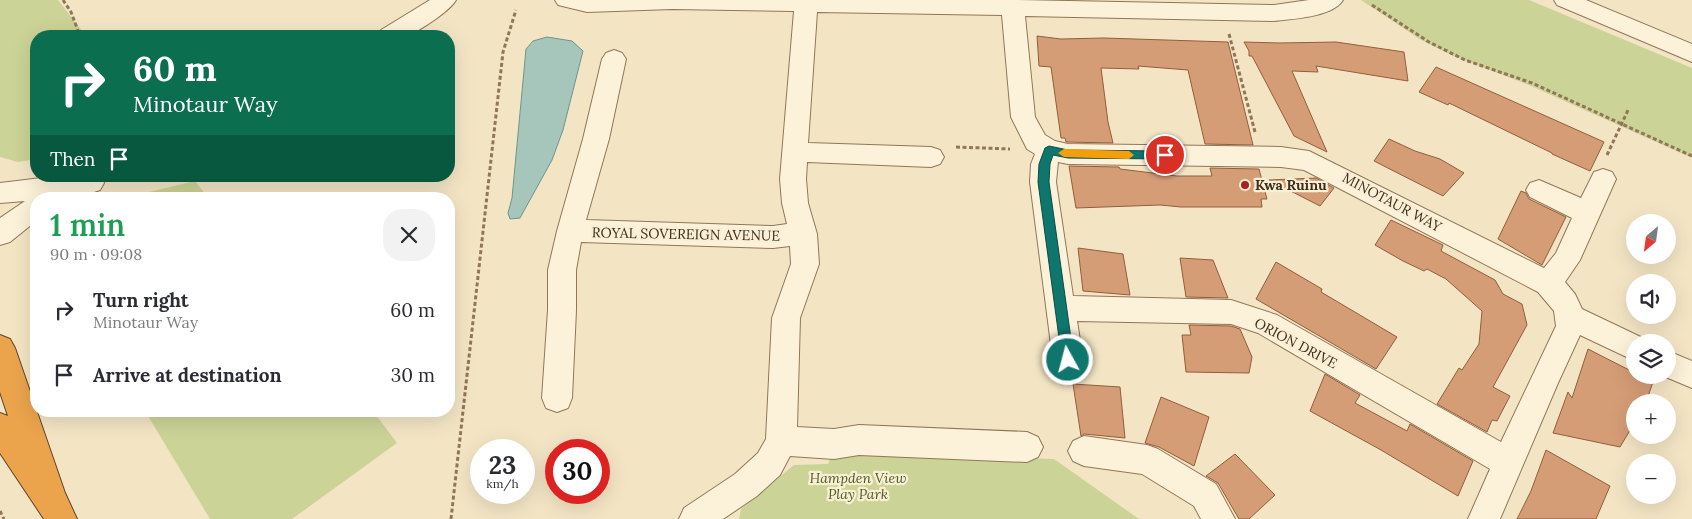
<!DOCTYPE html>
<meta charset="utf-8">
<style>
:root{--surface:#fff;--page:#f2f2f3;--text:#2b2b33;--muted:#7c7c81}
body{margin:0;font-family:Lora,serif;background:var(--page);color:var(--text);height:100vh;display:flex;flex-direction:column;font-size:19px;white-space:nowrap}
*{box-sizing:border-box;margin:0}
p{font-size:16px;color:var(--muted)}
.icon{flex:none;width:28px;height:28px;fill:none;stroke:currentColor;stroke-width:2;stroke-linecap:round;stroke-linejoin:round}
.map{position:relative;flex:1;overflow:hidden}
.sheet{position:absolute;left:30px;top:192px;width:425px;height:225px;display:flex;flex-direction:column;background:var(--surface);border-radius:20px;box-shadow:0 5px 20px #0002}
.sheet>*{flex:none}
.hud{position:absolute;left:30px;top:30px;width:425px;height:152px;border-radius:20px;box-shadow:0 5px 20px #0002;background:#0b6e4f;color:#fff;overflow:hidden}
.needle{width:32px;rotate:209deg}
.buttons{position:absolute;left:1626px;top:214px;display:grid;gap:10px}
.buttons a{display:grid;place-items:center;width:50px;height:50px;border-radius:50%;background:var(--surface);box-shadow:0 5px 20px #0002;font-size:25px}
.speed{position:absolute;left:470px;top:439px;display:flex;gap:10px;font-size:25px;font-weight:700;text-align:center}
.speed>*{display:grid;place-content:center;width:65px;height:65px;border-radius:50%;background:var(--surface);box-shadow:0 5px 20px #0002;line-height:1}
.speed small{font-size:12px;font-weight:400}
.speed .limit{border:8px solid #d22;background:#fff;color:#111}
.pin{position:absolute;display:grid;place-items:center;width:42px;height:42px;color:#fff;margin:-21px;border:2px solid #fff;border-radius:50%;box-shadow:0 1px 5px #0007}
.me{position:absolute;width:55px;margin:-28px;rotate:353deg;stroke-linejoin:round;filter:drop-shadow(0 0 4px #0008)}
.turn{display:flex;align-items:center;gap:18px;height:105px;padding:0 20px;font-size:22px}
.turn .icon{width:65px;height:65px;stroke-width:2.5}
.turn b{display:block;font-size:35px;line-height:42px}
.then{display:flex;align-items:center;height:48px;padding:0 20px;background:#0003;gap:10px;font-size:19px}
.round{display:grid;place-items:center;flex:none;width:52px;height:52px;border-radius:20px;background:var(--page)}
.overview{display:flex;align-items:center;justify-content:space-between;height:85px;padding:0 20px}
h1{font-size:30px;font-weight:600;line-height:38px;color:#1e9e55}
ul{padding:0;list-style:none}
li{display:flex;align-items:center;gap:15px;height:65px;padding:0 20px}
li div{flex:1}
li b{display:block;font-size:19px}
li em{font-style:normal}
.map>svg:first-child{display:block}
.green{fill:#ccd396}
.water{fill:#a6c6bc;stroke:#6c968b}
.building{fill:#d59d76;stroke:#935d3b}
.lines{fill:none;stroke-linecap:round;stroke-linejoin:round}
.minor-casing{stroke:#917658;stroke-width:2}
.highway-casing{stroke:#5e432c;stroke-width:2}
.path{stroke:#917658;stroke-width:3;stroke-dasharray:4 2.5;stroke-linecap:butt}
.minor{fill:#fcf2d9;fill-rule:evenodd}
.highway{fill:#eba44c;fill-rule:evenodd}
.route{fill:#0f766e;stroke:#0a4d48}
.slow{fill:#f59e0b}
.poi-dot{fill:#a72122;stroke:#f9efd5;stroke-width:2}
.labels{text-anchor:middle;stroke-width:4.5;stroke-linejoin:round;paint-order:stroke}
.poi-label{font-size:14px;font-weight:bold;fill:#3f2d1d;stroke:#f9efd5;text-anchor:start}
.street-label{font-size:14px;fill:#3f2d1d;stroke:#f9efd5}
.park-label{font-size:14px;font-style:italic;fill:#4f5e22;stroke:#f9efd5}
</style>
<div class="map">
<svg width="1692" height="519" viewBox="0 0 1692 519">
<rect width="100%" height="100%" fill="#f3e5c4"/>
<g class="green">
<path d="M0,0H58L86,36H36V159L18,162L0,157Z"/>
<path d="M1361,0H1529L1692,68V158L1531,86L1451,55L1421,40Z"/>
<path d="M195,181L209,199H120Z"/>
<path d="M145,411H373L397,443L292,519H210Z"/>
<path d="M833,452L1054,459L1139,519H739L741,509L794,465L828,464Z"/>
</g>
<path class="water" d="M547,37L572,41L583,51L563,130L552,160L520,218L510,219L508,213L512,198L526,49L533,41Z"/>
<g class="building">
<path d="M1037,36L1061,39L1104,38L1228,42L1253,145L1205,144L1188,70L1138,66L1139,69L1101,68L1108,122L1113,143L1066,142L1065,138H1061L1051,67L1039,66Z"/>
<path d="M1244,42L1279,43L1336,42L1404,52L1408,81L1316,66L1318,72L1292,71L1327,152L1294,136L1252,56H1249V51Z"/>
<path d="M1436,67L1604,142L1590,171L1552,154V153L1449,103L1448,105L1419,92Z"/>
<path d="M1389,139L1415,151L1440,159L1464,173L1443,196L1374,161Z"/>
<path d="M1069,166L1119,167L1120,169L1177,176H1212L1210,168L1259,169L1267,199H1261L1262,207H1181L1160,205L1076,208Z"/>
<path d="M1316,178L1334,188L1320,206L1269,180Z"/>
<path d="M1521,191L1526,193L1529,199L1566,217L1542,265L1498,239Z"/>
<path d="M1391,220L1443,245L1441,251L1495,280L1503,294L1522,304L1527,325L1493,387L1510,396L1497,421L1492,420L1487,432L1437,404L1459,368L1462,370L1479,344L1482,311L1446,279L1427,269L1424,271L1403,261L1375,245Z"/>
<path d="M1078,248L1123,254L1130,295L1083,291Z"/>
<path d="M1180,258L1213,260L1228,298L1186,297Z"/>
<path d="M1276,262L1322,289L1321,292L1397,337L1376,369L1256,299Z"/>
<path d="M1189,325L1231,326L1240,329L1252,357L1249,373L1186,372L1182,335H1191Z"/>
<path d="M1588,349L1635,373V375H1639L1653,382L1646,402H1635V422L1620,447L1553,433L1568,392L1572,398Z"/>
<path d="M1325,374L1360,395L1355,403L1407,431L1410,424L1473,461L1458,496L1381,450L1310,411Z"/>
<path d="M1073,384L1120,387L1125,438L1084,434L1081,436Z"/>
<path d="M1161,397L1209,417L1194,466L1159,447L1145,443Z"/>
<path d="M1546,450L1610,486L1596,519H1517L1531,491Z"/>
<path d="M1235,454L1275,495L1249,519H1239L1218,483L1206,476Z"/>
</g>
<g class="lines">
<defs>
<g id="minor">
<path d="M430,0H456C451,10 416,34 405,36C397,38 386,36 378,36L381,30Z"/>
<path d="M555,0H1017L1274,5L1309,0H1343C1333,17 1292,19 1274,21L1025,16L1035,117L1045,135L1055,141L1068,144L1281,147L1309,151L1544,268L1556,253L1572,218L1530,197L1526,190L1530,183L1539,180L1581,198L1594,172L1603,169L1612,172L1616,179L1580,260L1565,282L1575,294L1582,309L1645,339L1647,342H1635V361L1580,335L1558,383L1500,519H1468L1490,469L1258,333L1231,324L1077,321L1083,360L1078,369L1068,373L1058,369L1053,360L1030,182L1031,164L1035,154L1027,149L1011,117L1002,15L817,12L808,143L931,147L940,150L944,157L940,164L931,167L807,162L806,179L808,203L817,234L819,264L800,318L797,427L834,429L859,425L1027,432L1038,437L1043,447L1038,457L1027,462L859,455L834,459L790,456L780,475L757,496L723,519H679L684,508L735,474L758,453L766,439L772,318L791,264L790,246L773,248L581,242L576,270V310L572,398L568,408L557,412L546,408L542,398L548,310V270L557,231L583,139L602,59L606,53L614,50L622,53L626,59L609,139L586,220L773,226L787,224L782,203L780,179L794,11L672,9L587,12L558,5ZM1058,162L1068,164L1281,167L1304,170L1538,292L1554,311L1556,326L1501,442L1277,315L1231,300L1073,296L1056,182Z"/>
<path d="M1554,0H1586L1692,44V62L1557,5Z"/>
<path d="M58,176H101L104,183L100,190L91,193L36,199V221L10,242L0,245V218L25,201L0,203V183Z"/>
<path d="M1668,351L1692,361V388L1661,375H1668Z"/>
<path d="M1084,436L1147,445L1158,449L1216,484L1235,519H1201L1194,506L1142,474L1084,466L1073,461L1068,451L1073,441Z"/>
</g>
<path id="highway" d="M0,335L10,339L15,348L65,493L77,519H44L0,453V413L8,416L0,392Z"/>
</defs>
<use href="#minor" class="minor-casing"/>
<use href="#highway" class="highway-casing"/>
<g class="path">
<path d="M63,0L71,12L80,36"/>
<path d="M1372,5L1429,42L1465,60L1532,83L1692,156"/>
<path d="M1229,34L1255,132"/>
<path d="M956,147L1010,149"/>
<path d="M1607,155L1629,108"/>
<path d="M0,511L4,519"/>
<path d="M451,519L503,52L516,10"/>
</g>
<use href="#minor" class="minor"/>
<use href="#highway" class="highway"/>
</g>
<path class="route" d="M1049,146L1068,150L1165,151L1170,155L1165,159L1068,158L1053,155L1050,164L1049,182L1074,360L1072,363L1068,365L1063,363L1062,360L1038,182L1039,164L1045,148Z"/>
<path class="slow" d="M1064,149L1129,151L1134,155L1129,159L1064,157L1058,153Z"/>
<circle class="poi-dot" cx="1245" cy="185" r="5"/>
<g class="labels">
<g class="poi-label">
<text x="1255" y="190">Kwa Ruinu</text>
</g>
<g class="street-label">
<text transform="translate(1392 202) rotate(28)" y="5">MINOTAUR WAY</text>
<text transform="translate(686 234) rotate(1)" y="5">ROYAL SOVEREIGN AVENUE</text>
<text transform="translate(1296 343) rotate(28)" y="5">ORION DRIVE</text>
</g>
<g class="park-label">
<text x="858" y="483">Hampden View<tspan x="858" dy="16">Play Park</tspan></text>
</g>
</g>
</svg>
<div class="buttons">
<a><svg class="needle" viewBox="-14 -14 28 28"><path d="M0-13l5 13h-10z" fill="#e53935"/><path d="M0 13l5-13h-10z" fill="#7c7c81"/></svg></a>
<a><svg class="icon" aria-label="sound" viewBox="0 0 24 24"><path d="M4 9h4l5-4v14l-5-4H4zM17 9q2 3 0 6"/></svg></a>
<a><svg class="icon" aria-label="layers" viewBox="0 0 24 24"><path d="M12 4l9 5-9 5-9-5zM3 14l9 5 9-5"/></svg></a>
<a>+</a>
<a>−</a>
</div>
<div class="speed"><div>23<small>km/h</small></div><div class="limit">30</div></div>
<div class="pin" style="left:1165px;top:155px;background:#d93025"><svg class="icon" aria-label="arrive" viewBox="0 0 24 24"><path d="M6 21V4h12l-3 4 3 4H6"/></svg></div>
<svg class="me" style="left:1068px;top:360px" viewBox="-20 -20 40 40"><circle r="17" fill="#0f766e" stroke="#fff" stroke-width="3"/><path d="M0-11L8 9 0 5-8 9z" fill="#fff"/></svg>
<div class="hud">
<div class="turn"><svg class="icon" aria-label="right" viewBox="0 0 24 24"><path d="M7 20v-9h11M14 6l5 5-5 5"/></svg><div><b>60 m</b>Minotaur Way</div></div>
<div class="then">Then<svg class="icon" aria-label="arrive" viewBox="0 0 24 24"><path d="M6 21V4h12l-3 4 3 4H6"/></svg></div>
</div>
<section class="sheet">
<div class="overview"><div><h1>1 min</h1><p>90 m · 09:08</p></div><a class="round"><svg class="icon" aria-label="close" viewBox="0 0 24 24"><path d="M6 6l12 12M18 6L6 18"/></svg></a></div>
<ul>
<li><svg class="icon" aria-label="right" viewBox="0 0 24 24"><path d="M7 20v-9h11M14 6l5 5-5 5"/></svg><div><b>Turn right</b><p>Minotaur Way</p></div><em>60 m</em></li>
<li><svg class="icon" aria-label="arrive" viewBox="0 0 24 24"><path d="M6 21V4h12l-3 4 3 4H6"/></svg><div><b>Arrive at destination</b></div><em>30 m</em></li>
</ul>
</section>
</div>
